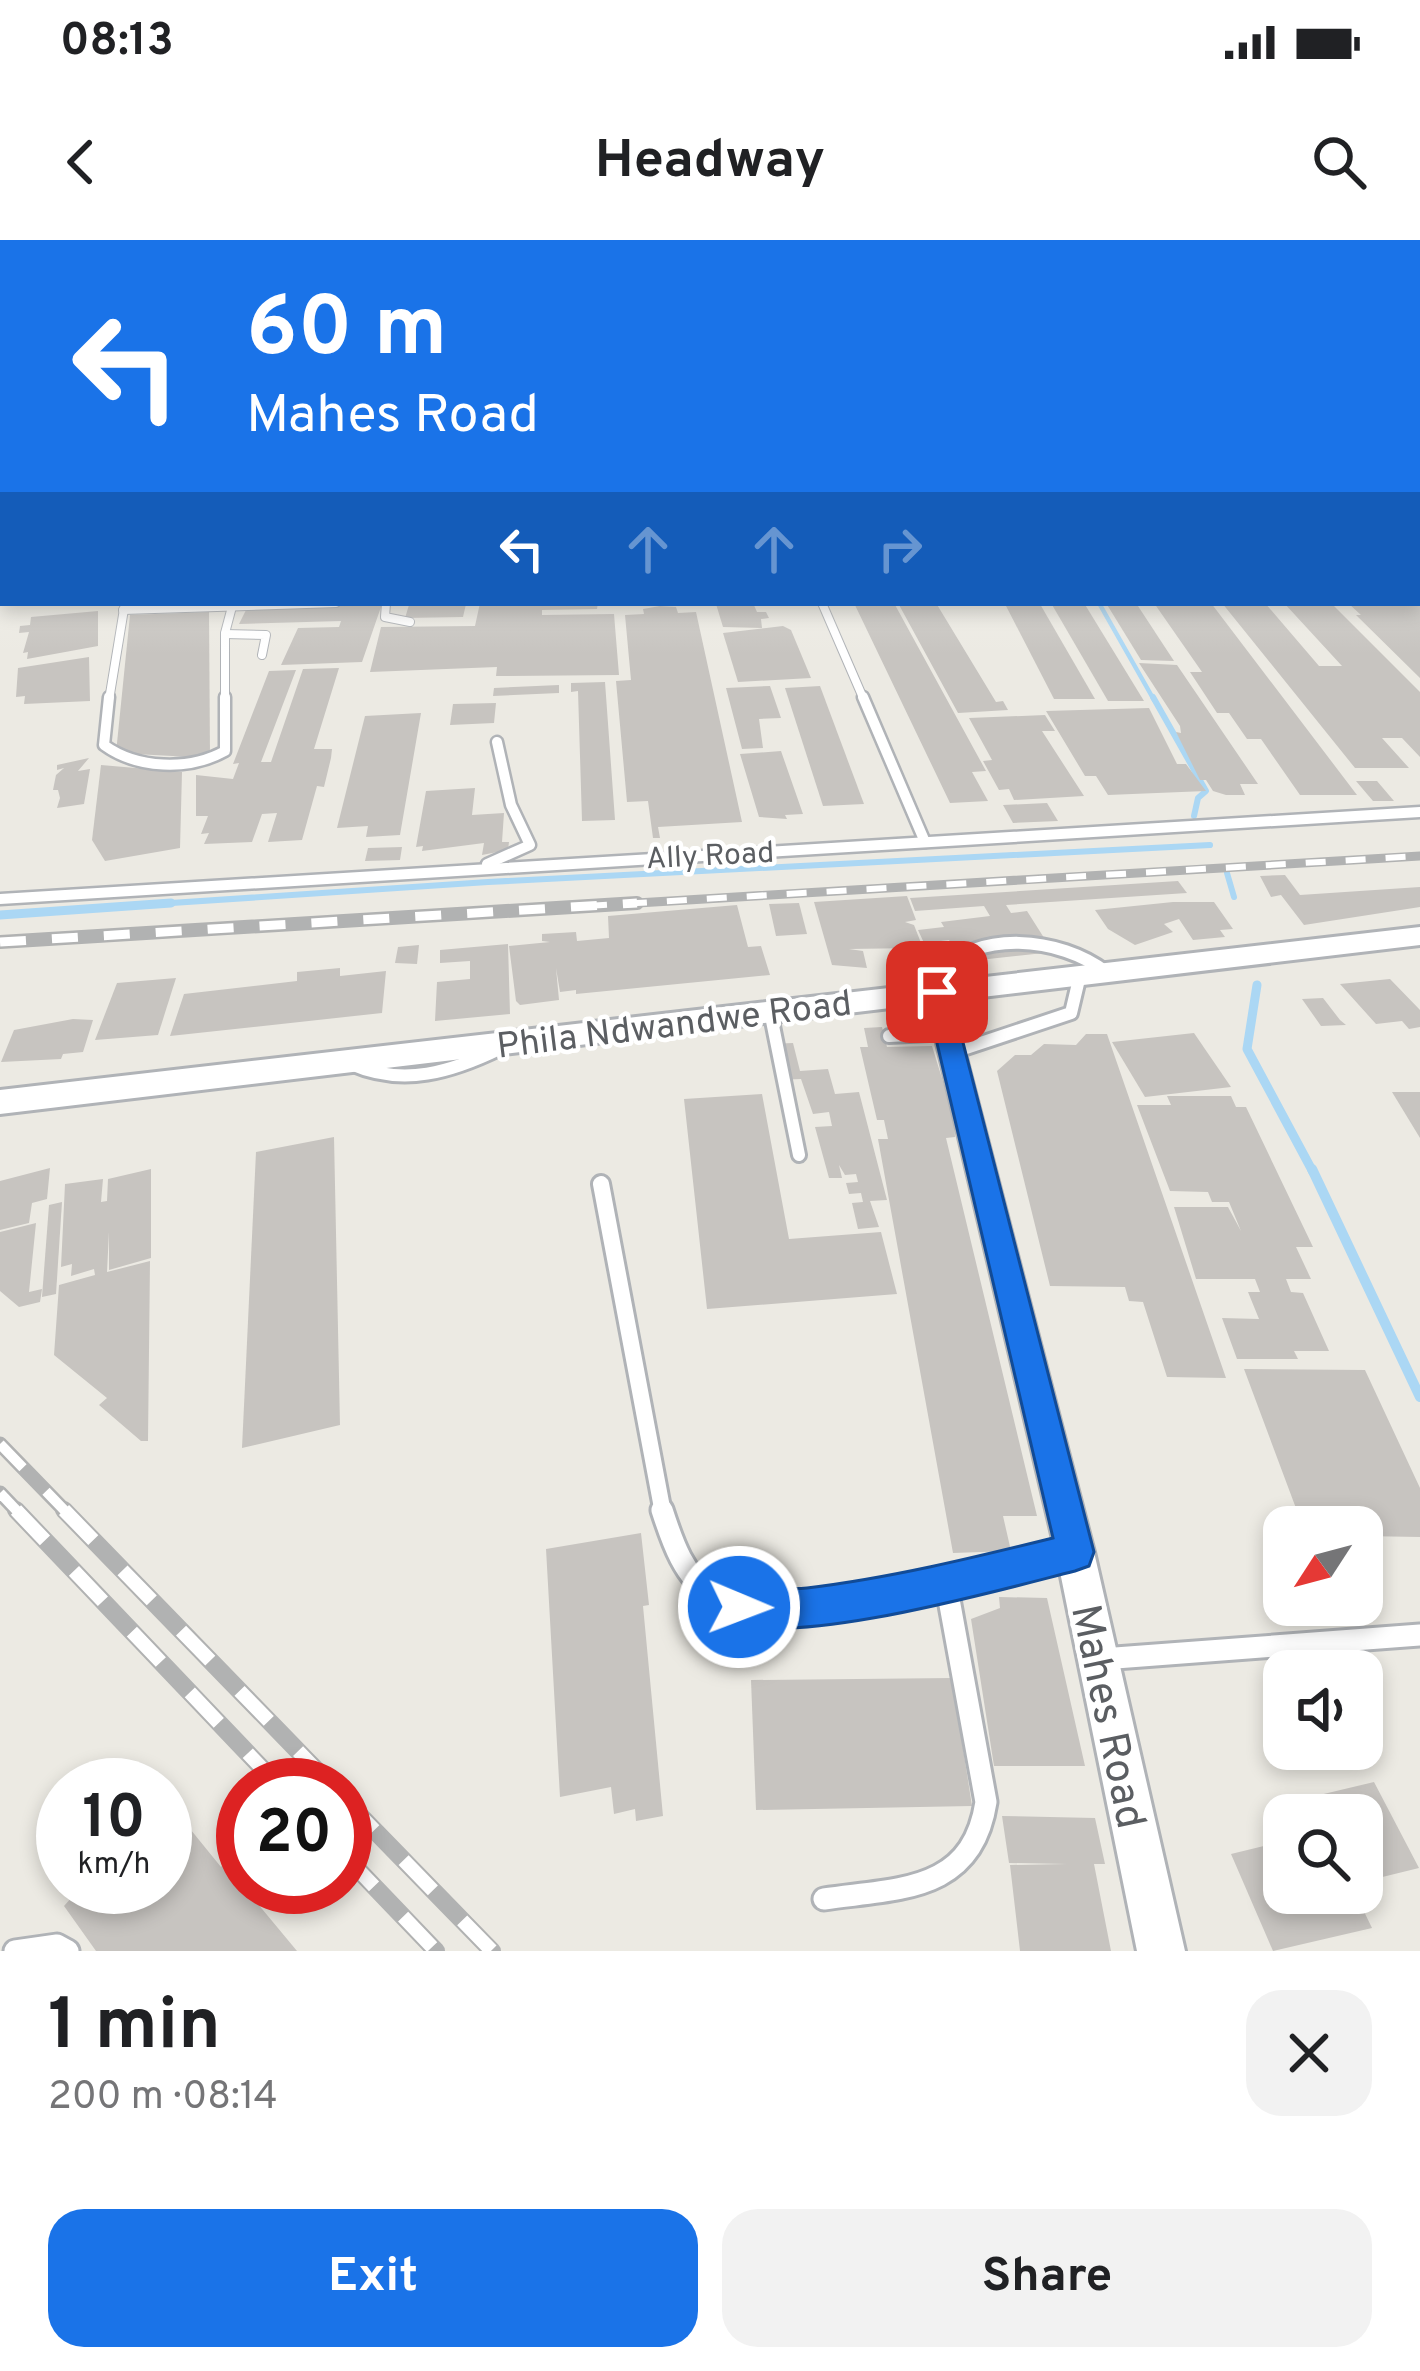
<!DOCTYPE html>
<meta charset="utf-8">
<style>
:root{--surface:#fff;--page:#f2f2f2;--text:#202124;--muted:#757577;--accent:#1a73e8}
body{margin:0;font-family:Overpass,sans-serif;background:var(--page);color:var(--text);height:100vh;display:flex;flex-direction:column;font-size:45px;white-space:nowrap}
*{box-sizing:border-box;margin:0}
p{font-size:39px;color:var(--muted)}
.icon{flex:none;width:66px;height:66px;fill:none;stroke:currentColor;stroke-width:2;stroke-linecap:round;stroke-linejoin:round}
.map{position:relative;height:1711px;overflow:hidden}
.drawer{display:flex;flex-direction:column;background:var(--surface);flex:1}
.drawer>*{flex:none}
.top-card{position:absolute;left:0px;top:0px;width:1422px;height:366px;box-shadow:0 6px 18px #0003;background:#1a73e8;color:#fff;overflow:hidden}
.needle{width:78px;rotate:234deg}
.buttons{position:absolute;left:1263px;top:1266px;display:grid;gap:24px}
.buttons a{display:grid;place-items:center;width:120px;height:120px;border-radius:24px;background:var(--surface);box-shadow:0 6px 18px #0003;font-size:60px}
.speed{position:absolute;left:36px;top:1518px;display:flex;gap:24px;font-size:60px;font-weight:700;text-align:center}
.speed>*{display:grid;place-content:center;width:156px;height:156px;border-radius:50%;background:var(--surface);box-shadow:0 6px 18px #0003;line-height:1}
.speed small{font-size:30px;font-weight:400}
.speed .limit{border:18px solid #d22;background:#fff;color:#111}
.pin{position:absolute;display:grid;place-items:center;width:102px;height:102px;color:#fff;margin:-51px;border-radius:24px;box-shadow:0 6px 18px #0006}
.me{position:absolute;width:132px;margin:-66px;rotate:91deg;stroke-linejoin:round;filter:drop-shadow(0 0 9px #0008)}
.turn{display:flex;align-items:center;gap:42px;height:252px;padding:0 48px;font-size:54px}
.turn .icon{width:156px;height:156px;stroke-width:2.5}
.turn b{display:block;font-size:84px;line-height:102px}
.lanes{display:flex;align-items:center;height:114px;padding:0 48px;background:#0003;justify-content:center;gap:60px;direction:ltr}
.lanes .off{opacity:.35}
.round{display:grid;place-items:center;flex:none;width:126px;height:126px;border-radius:36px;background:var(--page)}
.overview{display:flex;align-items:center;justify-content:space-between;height:204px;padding:0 48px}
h1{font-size:72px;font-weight:700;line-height:90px}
.button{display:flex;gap:24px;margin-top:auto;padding:24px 48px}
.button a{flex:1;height:138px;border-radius:36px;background:var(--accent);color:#fff;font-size:48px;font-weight:700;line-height:138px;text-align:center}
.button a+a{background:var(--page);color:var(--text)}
.status{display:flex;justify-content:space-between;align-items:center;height:84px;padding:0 60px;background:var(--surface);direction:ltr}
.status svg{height:33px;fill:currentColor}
header{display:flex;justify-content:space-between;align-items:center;height:156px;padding:0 48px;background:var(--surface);font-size:54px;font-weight:700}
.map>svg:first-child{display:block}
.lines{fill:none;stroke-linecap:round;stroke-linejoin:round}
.stream-far3{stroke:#abd7f4;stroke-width:4.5}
.stream-far2{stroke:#abd7f4;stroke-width:6}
.stream-far1{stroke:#abd7f4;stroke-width:9}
.stream{stroke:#abd7f4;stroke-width:10}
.building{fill:#c7c4c0}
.service-far4-casing{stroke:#b0b3b7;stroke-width:10}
.service-far3-casing{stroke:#b0b3b7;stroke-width:15}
.service-far2-casing{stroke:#b0b3b7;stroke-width:18}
.service-far1-casing{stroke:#b0b3b7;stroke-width:22}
.service-casing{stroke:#b0b3b7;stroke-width:27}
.minor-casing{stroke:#b0b3b7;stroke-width:6}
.tertiary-casing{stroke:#b0b3b7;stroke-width:6}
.primary-casing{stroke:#dfb969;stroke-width:6}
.motorway-casing{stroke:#d2921d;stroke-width:6}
.service-far4{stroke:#fff;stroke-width:8}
.service-far3{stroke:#fff;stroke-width:10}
.service-far2{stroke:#fff;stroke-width:12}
.service-far1{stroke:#fff;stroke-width:16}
.service{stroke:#fff;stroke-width:21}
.minor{fill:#fff;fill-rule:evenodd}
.tertiary{fill:#fff;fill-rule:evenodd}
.primary{fill:#f4e6b0;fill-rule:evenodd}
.motorway{fill:#efd597;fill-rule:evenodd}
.rail-far3-casing{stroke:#b1b2b2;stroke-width:9}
.rail-far2-casing{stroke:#b1b2b2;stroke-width:14}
.rail-far1-casing{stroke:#b1b2b2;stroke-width:15}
.rail-casing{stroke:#b1b2b2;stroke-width:18}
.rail-far3{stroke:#fff;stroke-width:6;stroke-dasharray:20;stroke-linecap:butt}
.rail-far2{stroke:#fff;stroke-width:9;stroke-dasharray:26;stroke-linecap:butt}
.rail-far1{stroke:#fff;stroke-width:10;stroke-dasharray:33;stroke-linecap:butt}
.rail{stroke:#fff;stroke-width:14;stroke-dasharray:42;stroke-linecap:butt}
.route{fill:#1a73e8;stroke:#114b97;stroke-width:3}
.labels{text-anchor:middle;stroke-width:9;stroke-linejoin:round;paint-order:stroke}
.far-street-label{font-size:30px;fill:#5b5e62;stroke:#fff}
.street-label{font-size:36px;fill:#5b5e62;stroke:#fff}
.near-street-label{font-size:42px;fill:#5b5e62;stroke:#fff}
</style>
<div class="status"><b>08:13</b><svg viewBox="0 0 49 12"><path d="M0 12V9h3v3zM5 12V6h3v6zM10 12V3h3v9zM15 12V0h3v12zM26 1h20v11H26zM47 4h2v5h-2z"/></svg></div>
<header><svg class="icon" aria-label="back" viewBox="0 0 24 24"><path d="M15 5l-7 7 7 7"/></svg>Headway<svg class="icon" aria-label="search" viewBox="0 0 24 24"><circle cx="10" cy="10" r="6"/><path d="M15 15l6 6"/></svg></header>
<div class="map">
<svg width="1420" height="1711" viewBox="0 0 1420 1711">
<rect width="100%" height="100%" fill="#eceae3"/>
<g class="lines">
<path class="stream-far3" d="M1099,363L1154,460"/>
<g class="stream-far2">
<path d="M1153,457L1206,551L1198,558L1194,576"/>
<path d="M1227,633L1234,657"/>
<path d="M126,666L488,642L1210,605"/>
</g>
<g class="stream-far1">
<path d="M0,675L171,663"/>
<path d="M1257,745L1247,809L1313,932"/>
</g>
<path class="stream" d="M1312,929L1420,1157"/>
</g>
<g class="building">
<path d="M480,363H598L597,369L542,370V375L614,374L619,435L496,436L497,427L370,432L381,387L475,386Z"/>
<path d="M753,363L757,372H766L769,378L761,379L762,388L723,387L716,364Z"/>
<path d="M854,363H894L986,531L972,532L988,561L950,563Z"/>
<path d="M898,363H936L996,462L1003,461L1008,470L958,473Z"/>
<path d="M1051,363H1084L1144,461H1108Z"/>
<path d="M1106,363H1136L1174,421L1141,420Z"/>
<path d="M1154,363H1211L1357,555H1300L1261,499H1247L1229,473H1217L1190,432H1202Z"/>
<path d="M1222,363H1265L1319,426H1342L1284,363H1331L1420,452V517L1402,498H1382L1409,528H1355Z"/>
<path d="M1348,363H1420V438L1356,375H1361Z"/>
<path d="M382,364L362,422L281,425L298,388L339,387L341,381L239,384L247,368Z"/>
<path d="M466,364L463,377L405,378L409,365Z"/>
<path d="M1005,364H1040L1095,459H1054Z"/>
<path d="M660,366L676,367L678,373L696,372L742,582L658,587L660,598H653L648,561L627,562L616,441L631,440L625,375L644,374L643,369Z"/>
<path d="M98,371V406L27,419L28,412L23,413L29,392L19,393L20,386L30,385L31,377Z"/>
<path d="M209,372L210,518L116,513L130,375Z"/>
<path d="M783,386L791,390L811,438L738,442L723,393Z"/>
<path d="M89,417L90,461L24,464L25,456L16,457L18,428Z"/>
<path d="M1139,423L1177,425L1258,544H1240L1245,555H1226L1213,551L1206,540H1200L1176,492L1181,493L1180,486Z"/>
<path d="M339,428L314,509H332L331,518L324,547L317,546L302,600L268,602L277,573L262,574L252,602L204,604L209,593L201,594L208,576H196V535L233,539L239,523L233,524L269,431L296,430L261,522H271L303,429Z"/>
<path d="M605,442L615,580L582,581L578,451L571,452V443Z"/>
<path d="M559,445V453L493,456L494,448Z"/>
<path d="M770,446L781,478L759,479L763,508L742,509L726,448Z"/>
<path d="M820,446L864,564L823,566L785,448Z"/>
<path d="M496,463L494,483L450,485L453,464Z"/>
<path d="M1149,468L1177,524H1186L1206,551L1108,555L1096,536H1085L1046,471Z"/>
<path d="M421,473L400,595L366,597L368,586L337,588L365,476Z"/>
<path d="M1045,475L1055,491H1042L1084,556L1014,560L1009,549L999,550L983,521L992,520L969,478Z"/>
<path d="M781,511L803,574L785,575L787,579L759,577L740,514Z"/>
<path d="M89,518L78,531L90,529L84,564L57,568L60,558L58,550H53L56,535L64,528L57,530V525Z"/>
<path d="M101,525L182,532L180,608L105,621L92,600Z"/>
<path d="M1356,541H1377L1394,561H1373Z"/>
<path d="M475,548L472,575L504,573L502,602H509L508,610L482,615L484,603L422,611L423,606L416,607L426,551Z"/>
<path d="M1047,563L1058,581L1013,583L1003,565Z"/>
<path d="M402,607L400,620L365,621L368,608Z"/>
<path d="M1285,635L1300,655L1420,647V667L1304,685L1281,655L1271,657L1260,636Z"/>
<path d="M1178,641L1187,653L1006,665L1011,673L1027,671L1053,712L961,722L949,700L924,703L918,690L944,687L941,682L990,676L984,666L915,671L910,658Z"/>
<path d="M907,656L916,680L905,682L914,685L921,703L915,708L849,709L863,711L867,728L832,725L814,662Z"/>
<path d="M1173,662H1214L1233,689L1220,690L1225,697L1193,700L1179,679L1164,684L1173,692L1135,705L1108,689L1095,670Z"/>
<path d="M799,663L807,694L776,696L769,664Z"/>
<path d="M737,665L748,707L761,706L770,735L576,754V750L560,752L556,728L559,760L520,765L516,761L509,706L550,702L542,701V694L576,692L577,701L609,698L608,676Z"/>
<path d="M508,704L510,774L435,781L437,742L470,739V721L440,723V710Z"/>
<path d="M419,705L417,724L395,723L398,707Z"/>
<path d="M340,728V736L386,731L382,773L170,796L184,754L297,741V732Z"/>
<path d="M176,738L158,795L95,800L117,743Z"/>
<path d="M1390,739L1420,770V787L1409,789L1402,781L1376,784L1340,744Z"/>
<path d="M1323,758L1340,780L1346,785L1321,786L1302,759Z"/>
<path d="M73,779L93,780L83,812L63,814L61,819L1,822L14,790Z"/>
<path d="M882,787L887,807L932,806L954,877L955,897L946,898L1037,1276H1003L1011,1311L953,1313L878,899H888L884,880H877L860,807H868L864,788Z"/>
<path d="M1194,793L1231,847L1145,857L1112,802Z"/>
<path d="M1086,794H1107L1226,1138L1167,1137L1143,1062L1129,1061L1125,1047L1050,1046L997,831L1015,815H1031L1044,804L1076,805Z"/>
<path d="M793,803L800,831L828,829L835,854L859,852L887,960L870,961L879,987L858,989L852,963L863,962L861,953L849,954L846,943L858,942L856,934L845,935L839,925L842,938H829L815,887L832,886L829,872L813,874L801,839L776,840L769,804Z"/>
<path d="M1392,852H1420V898Z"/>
<path d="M762,854L789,999L881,992L897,1054L707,1069L684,859Z"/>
<path d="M1167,856H1231L1236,867H1246L1313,1007H1296L1311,1039H1286L1291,1052L1303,1053L1329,1111H1294L1298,1119H1237L1222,1078L1259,1079L1248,1052H1260L1255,1039H1196L1174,967H1228L1241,991L1229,962H1212L1208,952L1170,951L1137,865H1171Z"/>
<path d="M334,897L340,1185L242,1208L256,912Z"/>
<path d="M50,928L47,959L32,963L29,983L0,990V941Z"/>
<path d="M151,929V1018L109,1030V992L107,1032L150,1021L148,1201H141L99,1165L107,1158L54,1115L59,1045L95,1035L94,1029L71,1036L72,1024L61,1027L65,944L103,939L101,962L107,961L108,939Z"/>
<path d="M62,962L56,1054L42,1057L49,965Z"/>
<path d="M36,983L29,1052L42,1049L40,1062L19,1067L0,1051V992Z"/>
<path d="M1244,1129L1365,1130L1420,1248V1297L1362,1296V1287H1303Z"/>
<path d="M641,1293L649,1365L643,1366L663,1576L636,1581L635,1569L614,1574L611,1547L560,1557L546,1309Z"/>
<path d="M999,1357L1047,1358L1085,1526H994L971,1379L1000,1368Z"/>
<path d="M952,1438L972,1566L756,1570L751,1440Z"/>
<path d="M1374,1542L1419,1628L1362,1642V1575H1297L1290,1562Z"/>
<path d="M165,1558L221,1627L224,1623L297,1711H96L64,1666L81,1647H165Z"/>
<path d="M1002,1576L1095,1578L1105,1624H1094L1111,1711H1020L1010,1625L1067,1624L1009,1623Z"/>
<path d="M1284,1601V1653H1355L1372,1688L1273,1711L1231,1614Z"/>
</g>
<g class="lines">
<defs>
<g id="service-far4">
<path d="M386,363L385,377L410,382"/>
<path d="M822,363L864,460"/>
<path d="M123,370L336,363"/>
<path d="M225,394L266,395L262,415"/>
<path d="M109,460L125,363"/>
<path d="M225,460V393L233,363"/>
</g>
<g id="service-far3">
<path d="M109,457L104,505C137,529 189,531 225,511V457"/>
<path d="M863,457L925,602"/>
<path d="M487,624L530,605L511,565L497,502"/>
<path d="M0,659L1420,572"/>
</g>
<g id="service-far2">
<path d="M937,752L935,736C977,688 1060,697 1106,732"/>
<path d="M770,771L799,915"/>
<path d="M889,796L949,793"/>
<path d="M954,812L1071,773L1080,735"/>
<path d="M351,824C403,847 452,832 501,808"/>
</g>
<path id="service-far1" d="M601,944L663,1273"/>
<g id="service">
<path d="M662,1270C672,1301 684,1338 714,1356C782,1398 992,1333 1070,1313"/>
<path d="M1102,1419L1420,1395"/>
<path d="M824,1659C899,1648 972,1653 986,1562L946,1343"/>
<path d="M15,1711L57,1705L68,1711"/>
</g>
<path id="minor" d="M937,744L949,752L1094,1312L1185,1711H1137L1056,1312L925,752Z"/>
<path id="tertiary" d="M1420,687V705L0,874V850Z"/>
<g id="primary">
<path d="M3,279V291L0,292V280Z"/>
<rect x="1419" y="284" width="1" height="12"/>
</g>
<g id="motorway">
<rect x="1419" y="177" width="1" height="12"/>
<rect x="0" y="238" width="3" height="14"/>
</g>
</defs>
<use href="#service-far4" class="service-far4-casing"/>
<use href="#service-far3" class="service-far3-casing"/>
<use href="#service-far2" class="service-far2-casing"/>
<use href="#service-far1" class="service-far1-casing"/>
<use href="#service" class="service-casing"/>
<use href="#minor" class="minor-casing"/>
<use href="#tertiary" class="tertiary-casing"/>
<use href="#primary" class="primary-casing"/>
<use href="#motorway" class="motorway-casing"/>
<use href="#service-far4" class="service-far4"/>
<use href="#service-far3" class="service-far3"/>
<use href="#service-far2" class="service-far2"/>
<use href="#service-far1" class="service-far1"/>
<use href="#service" class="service"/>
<use href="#minor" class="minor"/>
<use href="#tertiary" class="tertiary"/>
<use href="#primary" class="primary"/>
<use href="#motorway" class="motorway"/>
<defs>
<path id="rail-far3" d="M587,666L1420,616"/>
<path id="rail-far2" d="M0,702L637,663"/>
<g id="rail-far1">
<path d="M0,1204L67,1273"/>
<path d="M0,1253L19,1273"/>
</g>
<g id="rail">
<path d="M16,1270L278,1545"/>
<path d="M64,1270L331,1545"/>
<path d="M345,1560L492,1711"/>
<path d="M345,1616L436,1711"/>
</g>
</defs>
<use href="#rail-far3" class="rail-far3-casing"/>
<use href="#rail-far2" class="rail-far2-casing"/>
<use href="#rail-far1" class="rail-far1-casing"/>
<use href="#rail" class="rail-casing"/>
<use href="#rail-far3" class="rail-far3"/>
<use href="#rail-far2" class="rail-far2"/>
<use href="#rail-far1" class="rail-far1"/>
<use href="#rail" class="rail"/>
</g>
<linearGradient id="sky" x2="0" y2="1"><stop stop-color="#8fc2ed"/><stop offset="0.42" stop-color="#f6f6f2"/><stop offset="1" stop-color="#f6f6f2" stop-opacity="0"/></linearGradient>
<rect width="1420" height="414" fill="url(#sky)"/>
<path class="route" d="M937,744L950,752L1094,1312L1089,1326L1075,1331C999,1350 792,1409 725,1381L719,1367L725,1353C751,1342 779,1351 807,1348C890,1338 972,1318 1053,1298L925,752Z"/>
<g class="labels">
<g class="far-street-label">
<text transform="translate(710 615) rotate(-3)" y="10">Ally Road</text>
</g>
<g class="street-label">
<text transform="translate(674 783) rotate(-7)" y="13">Phila Ndwandwe Road</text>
</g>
<g class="near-street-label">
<text transform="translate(1110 1476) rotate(78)" y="15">Mahes Road</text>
</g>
</g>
</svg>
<div class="buttons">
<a><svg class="needle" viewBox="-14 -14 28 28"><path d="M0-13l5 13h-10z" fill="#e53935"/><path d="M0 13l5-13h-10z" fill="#757577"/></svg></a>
<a><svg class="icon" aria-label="sound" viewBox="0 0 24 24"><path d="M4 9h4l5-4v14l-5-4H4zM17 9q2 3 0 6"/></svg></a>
<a><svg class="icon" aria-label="search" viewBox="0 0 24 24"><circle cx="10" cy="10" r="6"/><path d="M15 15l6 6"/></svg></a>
</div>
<div class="speed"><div>10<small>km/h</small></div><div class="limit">20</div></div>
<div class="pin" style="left:937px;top:752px;background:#d93025"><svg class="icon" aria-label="arrive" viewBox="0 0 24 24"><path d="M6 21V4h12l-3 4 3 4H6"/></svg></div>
<svg class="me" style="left:739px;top:1367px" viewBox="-20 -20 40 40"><circle r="17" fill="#1a73e8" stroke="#fff" stroke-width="3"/><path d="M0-11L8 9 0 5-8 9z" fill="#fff"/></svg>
<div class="top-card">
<div class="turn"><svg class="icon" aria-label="left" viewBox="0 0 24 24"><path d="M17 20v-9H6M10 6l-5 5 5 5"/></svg><div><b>60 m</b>Mahes Road</div></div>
<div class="lanes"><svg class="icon" aria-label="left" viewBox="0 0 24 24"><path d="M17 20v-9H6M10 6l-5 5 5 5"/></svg><svg class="icon off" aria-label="ahead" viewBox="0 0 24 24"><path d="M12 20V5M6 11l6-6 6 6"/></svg><svg class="icon off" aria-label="ahead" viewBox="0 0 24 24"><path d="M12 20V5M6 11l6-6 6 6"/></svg><svg class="icon off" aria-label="right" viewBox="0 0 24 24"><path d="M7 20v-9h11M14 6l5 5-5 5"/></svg></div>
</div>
</div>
<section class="drawer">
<div class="overview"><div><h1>1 min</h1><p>200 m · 08:14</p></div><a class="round"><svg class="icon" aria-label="close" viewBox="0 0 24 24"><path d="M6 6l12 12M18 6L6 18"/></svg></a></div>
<div class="button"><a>Exit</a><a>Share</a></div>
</section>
